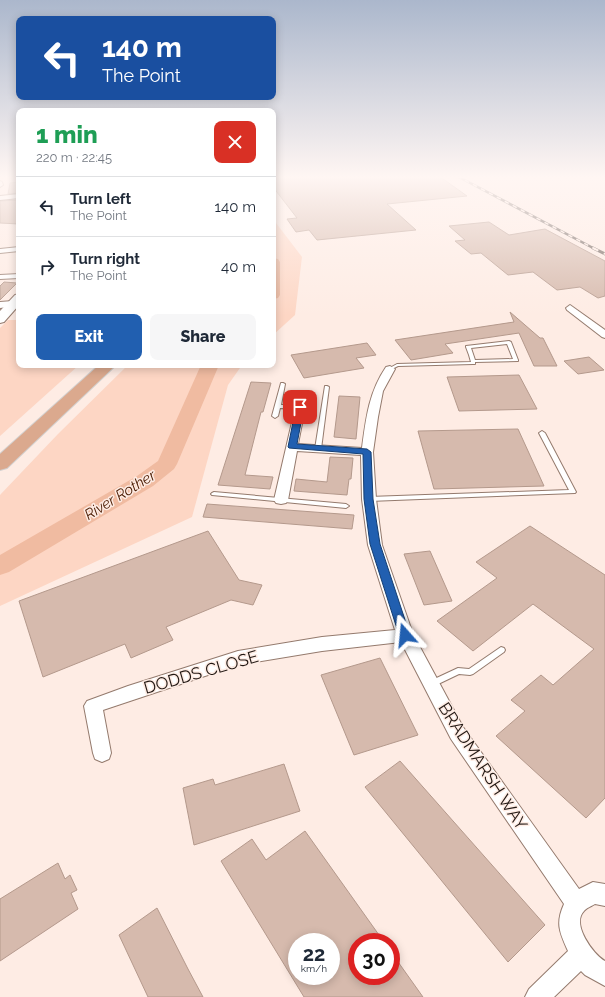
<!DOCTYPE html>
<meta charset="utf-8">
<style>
:root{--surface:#fff;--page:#f6f6f7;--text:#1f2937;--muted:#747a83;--line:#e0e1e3;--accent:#215fb0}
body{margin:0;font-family:Raleway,sans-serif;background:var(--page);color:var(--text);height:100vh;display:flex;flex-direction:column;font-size:15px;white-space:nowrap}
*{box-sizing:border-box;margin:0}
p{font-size:13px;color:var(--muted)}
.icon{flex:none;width:22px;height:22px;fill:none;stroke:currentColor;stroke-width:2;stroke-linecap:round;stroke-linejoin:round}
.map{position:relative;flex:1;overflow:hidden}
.sheet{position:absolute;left:16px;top:108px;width:260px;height:260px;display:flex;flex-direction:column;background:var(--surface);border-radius:8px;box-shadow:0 2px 10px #0003}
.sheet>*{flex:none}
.hud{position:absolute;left:16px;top:16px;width:260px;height:84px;border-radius:8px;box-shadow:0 2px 10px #0003;background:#1a4fa0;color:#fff;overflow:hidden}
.speed{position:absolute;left:288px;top:933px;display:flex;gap:8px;font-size:20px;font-weight:700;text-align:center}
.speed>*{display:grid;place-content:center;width:52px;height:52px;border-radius:50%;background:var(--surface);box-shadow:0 2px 10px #0003;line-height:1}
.speed small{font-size:10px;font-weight:400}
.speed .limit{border:6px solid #d22;background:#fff;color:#111}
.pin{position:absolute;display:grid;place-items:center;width:34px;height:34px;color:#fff;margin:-17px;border-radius:8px;box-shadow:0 2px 6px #0006}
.me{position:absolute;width:44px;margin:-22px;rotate:342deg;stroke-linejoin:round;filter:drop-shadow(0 0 3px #0008)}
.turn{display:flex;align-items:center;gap:14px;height:84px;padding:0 20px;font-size:18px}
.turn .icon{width:52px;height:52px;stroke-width:2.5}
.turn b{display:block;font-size:28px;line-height:34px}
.round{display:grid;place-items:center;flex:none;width:42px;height:42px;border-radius:8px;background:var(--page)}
.headline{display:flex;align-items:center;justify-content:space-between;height:68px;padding:0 20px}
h1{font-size:24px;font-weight:800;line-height:30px;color:#1e9e55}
.cta{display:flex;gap:8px;margin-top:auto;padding:8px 20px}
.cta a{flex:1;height:46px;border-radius:8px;background:var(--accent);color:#fff;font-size:16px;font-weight:800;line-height:46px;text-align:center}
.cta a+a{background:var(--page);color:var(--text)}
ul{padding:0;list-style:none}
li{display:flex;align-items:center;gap:12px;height:60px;padding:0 20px;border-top:1px solid var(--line)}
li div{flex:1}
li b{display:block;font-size:15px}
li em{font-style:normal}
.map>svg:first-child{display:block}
.green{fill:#fdd6c4}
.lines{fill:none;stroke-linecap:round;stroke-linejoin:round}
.river{fill:#f0bba1;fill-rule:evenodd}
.building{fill:#d6baad;stroke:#b4998c;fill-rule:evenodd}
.lane-casing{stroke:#947a6d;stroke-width:2}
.street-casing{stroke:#947a6d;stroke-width:2}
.secondary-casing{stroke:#947a6d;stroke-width:2}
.primary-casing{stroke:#d3d1d0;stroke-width:2}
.lane{fill:#fff;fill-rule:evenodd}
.street{fill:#fff;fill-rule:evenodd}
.secondary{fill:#fff;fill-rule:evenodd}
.primary{fill:#dba98e;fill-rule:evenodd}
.rail-far1-casing{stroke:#6d605a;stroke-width:2.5}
.rail-casing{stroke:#6d605a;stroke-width:3}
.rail-far1{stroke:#feece4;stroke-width:1.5;stroke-dasharray:4.5;stroke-linecap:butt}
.rail{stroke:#feece4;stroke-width:2;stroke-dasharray:6;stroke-linecap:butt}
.route{fill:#215fb0;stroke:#153e72}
.labels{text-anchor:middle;stroke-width:3;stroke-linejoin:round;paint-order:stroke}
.water-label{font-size:15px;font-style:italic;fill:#491a00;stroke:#feece4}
.near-street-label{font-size:17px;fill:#211712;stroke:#feece4}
</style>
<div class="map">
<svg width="605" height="997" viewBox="0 0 605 997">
<rect width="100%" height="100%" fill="#feece4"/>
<g class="green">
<path d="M273,219L302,257L295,315L273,335Z"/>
<path d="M8,320H19V365H79L0,436V328Z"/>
<path d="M128,365H242L228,385L192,517L0,606V495L58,434Z"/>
</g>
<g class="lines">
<g class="river">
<path d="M273,258L278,259L280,262V295L278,298L273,299Z"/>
<path d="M201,365H219L177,464L174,469L153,486L9,572L0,575V555L137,476L158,461Z"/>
</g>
</g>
<g class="building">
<path d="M273,176H439L467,196L387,204L416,230L317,240L309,230L296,232L287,219L297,218L273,187Z"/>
<path d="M19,182V193L8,194L10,183Z"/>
<path d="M19,200V224L0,223V201Z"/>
<path d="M489,222L509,235L545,229L605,261V296L598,298L580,287L557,290L533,272L508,275L481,253L471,254L455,241L465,240L449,226Z"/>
<path d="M4,282L17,283L0,300V286Z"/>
<path d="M510,312L540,338H543L557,366H534L519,333L445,344L453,353L411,360L395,340L514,322Z"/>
<path d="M367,343L376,355L356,358L364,368L304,378L291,355Z"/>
<path d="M589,357L604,370L578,374L564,361Z"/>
<path d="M519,375L537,409L459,411L447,377Z"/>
<path d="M251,382L271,383L263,412H261L245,475L273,477L270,489L218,485Z"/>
<path d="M339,396L360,397L356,439L334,437Z"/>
<path d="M518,429L544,486L434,489L418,431Z"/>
<path d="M330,457L353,458L351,479H349L347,495L294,491L296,479L327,482Z"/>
<path d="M207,504L354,515L352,529L203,517Z"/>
<path d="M530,526L605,575V798L586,818L496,736L525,711L511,700L541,675L553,685L594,649L533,604L473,651L437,621L497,578L476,562Z"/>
<path d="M208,531L239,580L262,585L253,605L231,600L166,627L173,640L131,658L125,644L43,677L19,601Z"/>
<path d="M430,551L452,601L424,605L404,554Z"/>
<path d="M380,658L418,735L354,755L321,675Z"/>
<path d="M400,761L545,925L508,962L365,787Z"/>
<path d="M284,764L300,811L194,845L183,788L213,779L215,785Z"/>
<path d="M305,831L384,942H357V976H391V952L423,997H304L221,861L252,839L266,860ZM297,942H331V976H297Z"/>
<path d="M58,863L65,879L70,875L77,890L71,893L78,909L0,961V899Z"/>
<path d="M157,908L188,969L203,997H148L119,935Z"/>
</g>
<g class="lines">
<defs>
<g id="lane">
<path d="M509,341L511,342L518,360V361L475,362V364H473L398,366L390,370L388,369L397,364L471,362L469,355L466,347V346ZM507,344L513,359L475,360L471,348Z"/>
<path d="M281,383H283L285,384L281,405H300L303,407L300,409L280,408L278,416L275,418L272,416Z"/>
<path d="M325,386H327L329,387L321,449L318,451L315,449Z"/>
<path d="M542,431L545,433L576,492L575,493L369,501L366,499L369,497L569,490L539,433Z"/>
<path d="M214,492L346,504L349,506L346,508L212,495L211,494L212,493Z"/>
<path d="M501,647L504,648L505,650L504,652L473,674L470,675L459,674L434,686L431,687L428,686L427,684L428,682L458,668L469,669Z"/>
</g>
<g id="street">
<path d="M0,181L2,182L3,185L0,187Z"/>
<path d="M19,194V198L0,200V196Z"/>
<path d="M19,247V251L0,253V249Z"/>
<path d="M19,274V278L0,279V275Z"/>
<path d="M13,301L17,304L16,306L0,308V302Z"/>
<path d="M570,305L605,330V338L602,337L567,310L566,308Z"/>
<path d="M390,366L395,369L383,391L378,417L373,452L376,499L382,545L413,634L463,727L579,889L593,882L605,884V906L595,904C592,906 586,908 584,911C571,924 593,954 605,961V986L585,975L581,971L554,997H525L529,989L568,951C560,933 555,924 564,904L451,739L401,642L322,651L238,665L103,710L111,753L109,759L102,762L95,759L93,753L84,706L87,701L128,686L238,651L322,637L395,630L368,545L362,499L361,455L297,451L288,500L286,503L281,504L276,503L274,500L298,396H306L307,398L298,444L362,448C366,418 369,392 386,367Z"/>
</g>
<path id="secondary" d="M19,294V305L4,322L0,323V311L15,295Z"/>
<path id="primary" d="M99,365H116L7,468L0,470V454Z"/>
</defs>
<use href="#lane" class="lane-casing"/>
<use href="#street" class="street-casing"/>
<use href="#secondary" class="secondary-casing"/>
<use href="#primary" class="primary-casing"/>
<use href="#lane" class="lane"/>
<use href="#street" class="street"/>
<use href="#secondary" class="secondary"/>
<use href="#primary" class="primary"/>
<defs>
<path id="rail-far1" d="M457,176L595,249"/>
<path id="rail" d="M593,248L605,254"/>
</defs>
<use href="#rail-far1" class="rail-far1-casing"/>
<use href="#rail" class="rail-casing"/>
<use href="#rail-far1" class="rail-far1"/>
<use href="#rail" class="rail"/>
</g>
<linearGradient id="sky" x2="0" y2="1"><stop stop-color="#abb7cc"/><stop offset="0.56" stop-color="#fff6f3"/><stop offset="1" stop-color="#fff6f3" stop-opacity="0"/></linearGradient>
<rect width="605" height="316" fill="url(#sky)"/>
<path class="route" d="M300,405L304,407L297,444L367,449L371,452L373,499L380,544L410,635L409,638L405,640L401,638L399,635L370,544L364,499L363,454L289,448L288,447L296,407Z"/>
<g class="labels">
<g class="water-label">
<text transform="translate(120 495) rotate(-32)" y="5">River Rother</text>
</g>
<g class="near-street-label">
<text transform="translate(201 672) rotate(-16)" y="6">DODDS CLOSE</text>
<text transform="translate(483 766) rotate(57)" y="6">BRADMARSH WAY</text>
</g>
</g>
</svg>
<div class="speed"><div>22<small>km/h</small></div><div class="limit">30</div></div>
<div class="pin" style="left:300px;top:407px;background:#d93025"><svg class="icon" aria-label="arrive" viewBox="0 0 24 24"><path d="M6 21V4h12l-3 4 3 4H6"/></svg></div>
<svg class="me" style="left:405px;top:635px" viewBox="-20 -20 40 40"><path d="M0-17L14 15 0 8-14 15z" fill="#215fb0" stroke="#fff" stroke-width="4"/></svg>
<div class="hud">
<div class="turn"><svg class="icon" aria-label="left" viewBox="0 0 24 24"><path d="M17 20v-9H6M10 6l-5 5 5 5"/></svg><div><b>140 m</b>The Point</div></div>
</div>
<section class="sheet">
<div class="headline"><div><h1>1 min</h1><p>220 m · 22:45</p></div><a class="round" style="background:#d93025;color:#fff"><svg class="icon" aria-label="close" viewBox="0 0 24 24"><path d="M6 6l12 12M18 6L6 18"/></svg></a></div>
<ul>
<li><svg class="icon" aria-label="left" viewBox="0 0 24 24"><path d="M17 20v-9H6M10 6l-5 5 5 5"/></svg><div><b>Turn left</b><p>The Point</p></div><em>140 m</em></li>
<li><svg class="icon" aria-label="right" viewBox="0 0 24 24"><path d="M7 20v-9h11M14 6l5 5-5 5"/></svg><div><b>Turn right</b><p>The Point</p></div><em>40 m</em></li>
</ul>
<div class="cta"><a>Exit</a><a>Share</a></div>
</section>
</div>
